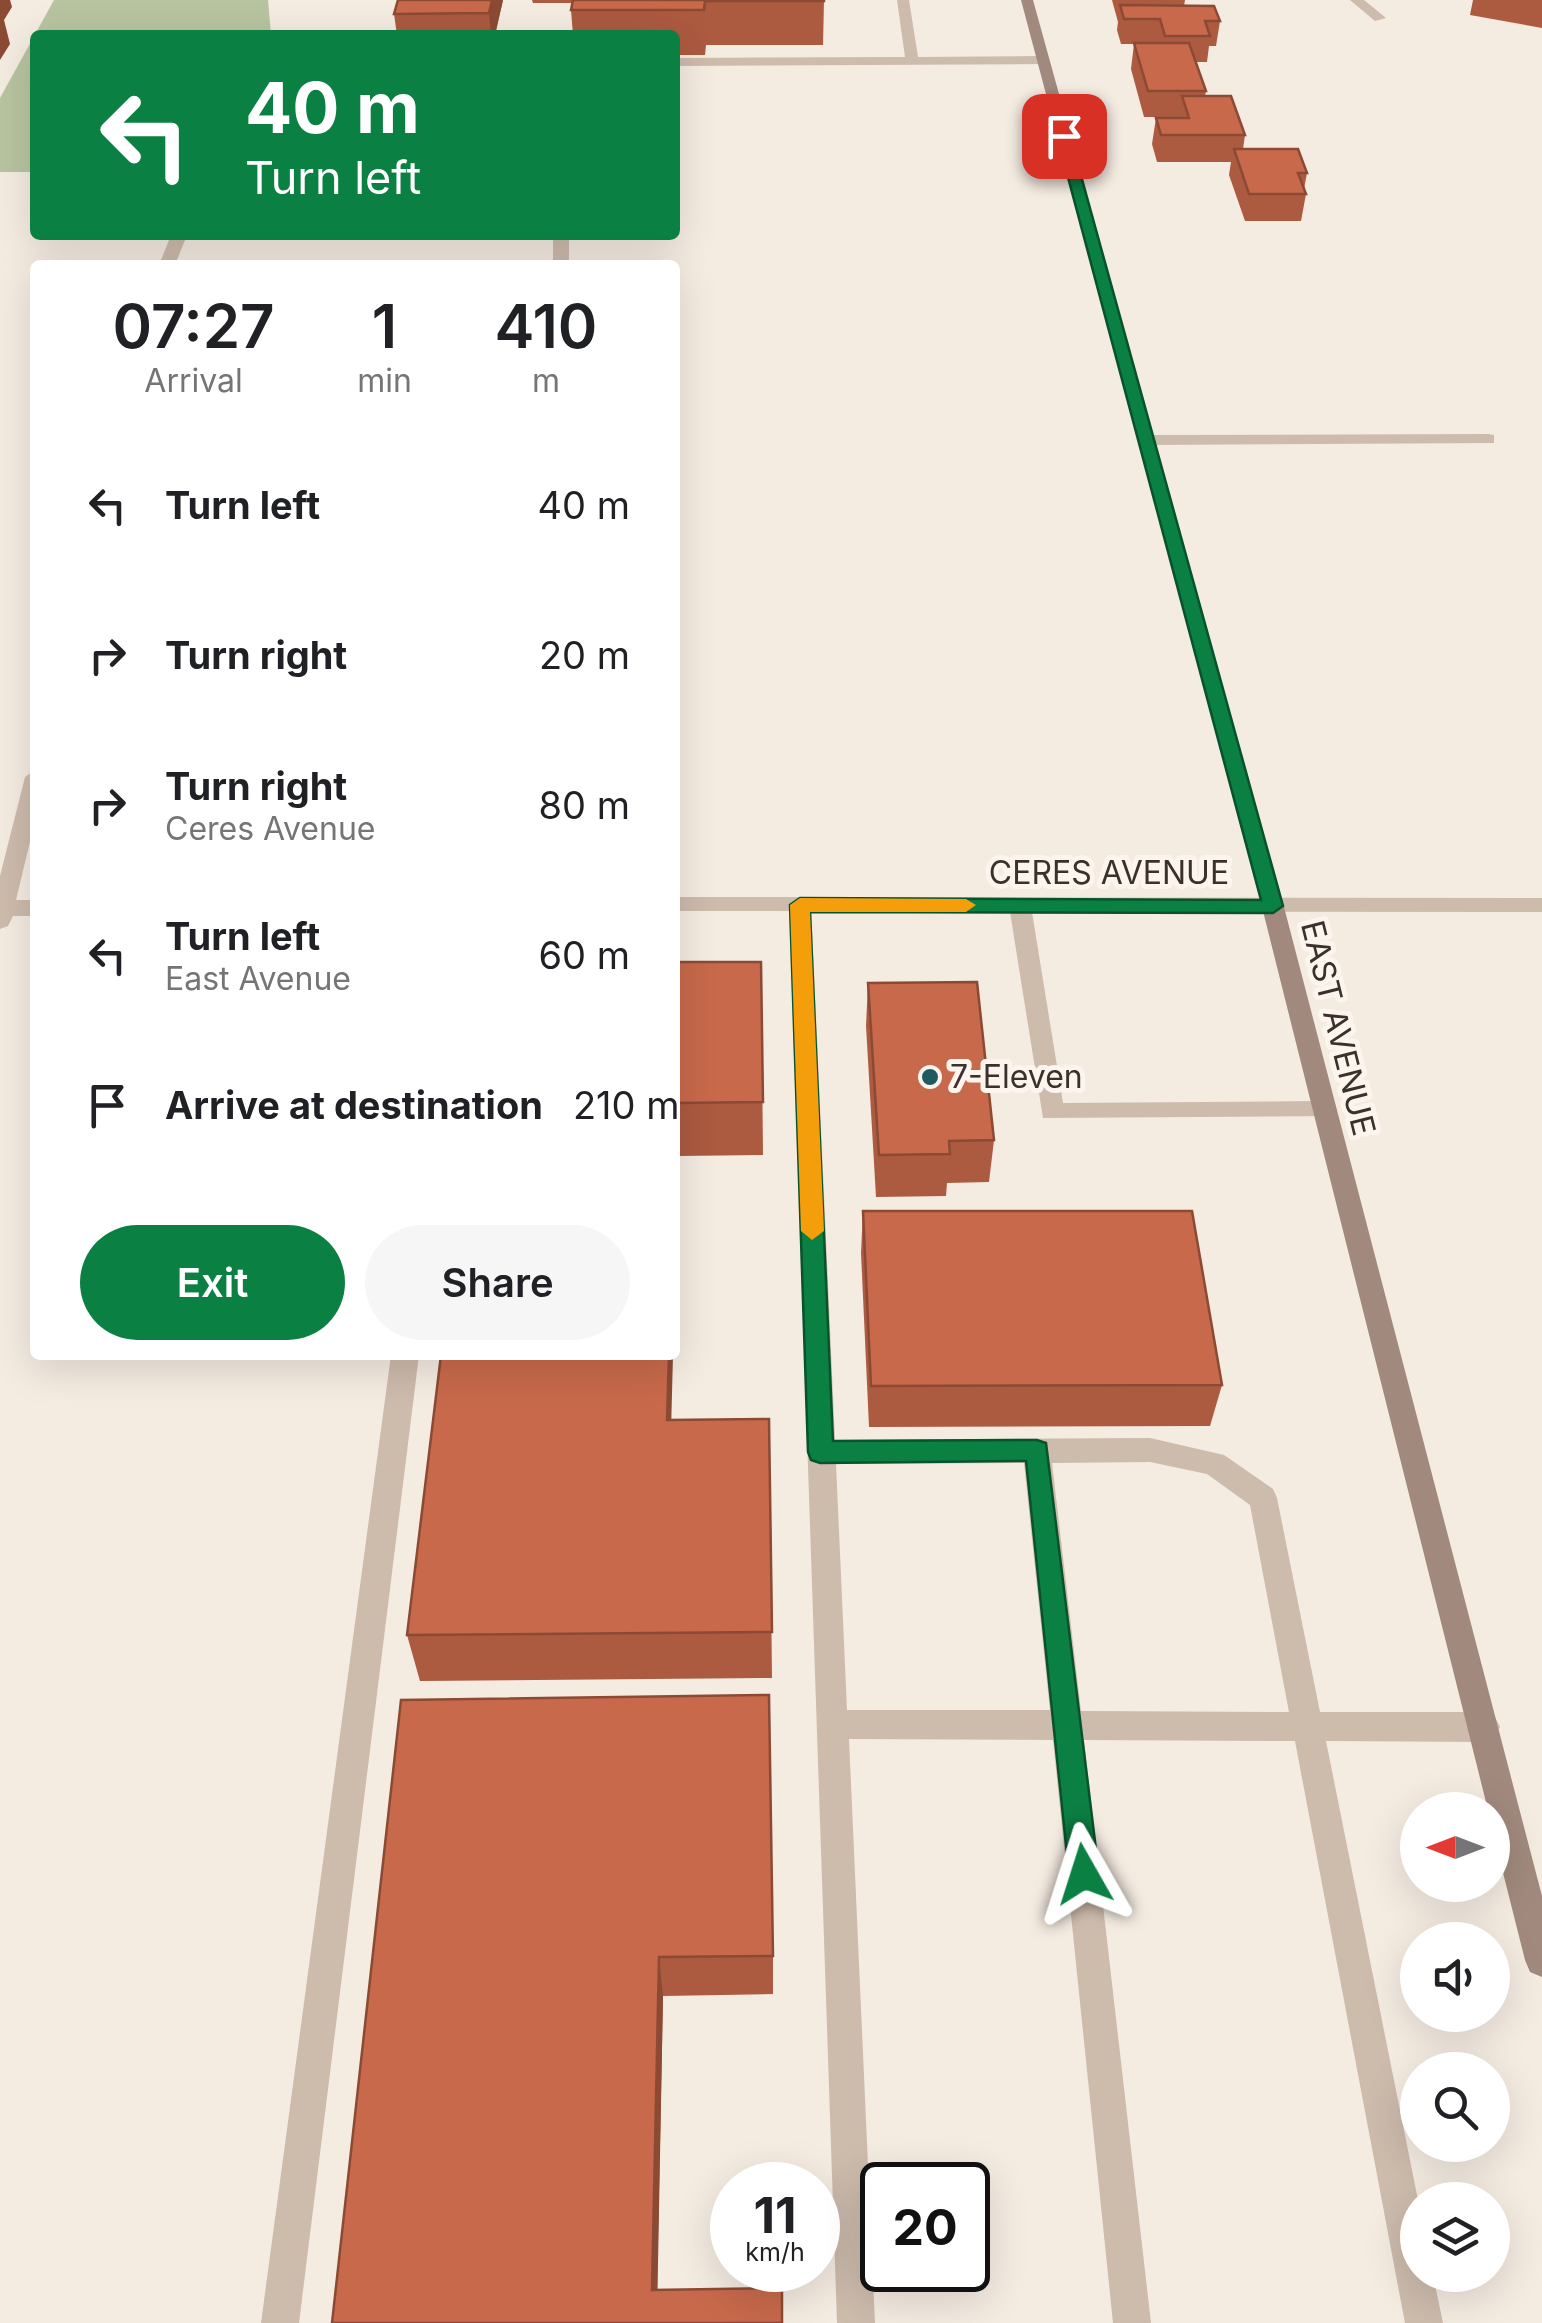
<!DOCTYPE html>
<style>
:root{--surface:#fff;--page:#f6f6f6;--text:#202124;--muted:#757577;--accent:#0b8043}
body{margin:0;font-family:Inter,sans-serif;background:var(--page);color:var(--text);height:100vh;display:flex;flex-direction:column;font-size:38px;white-space:nowrap}
*{box-sizing:border-box;margin:0}
p{font-size:32px;color:var(--muted)}
.icon{flex:none;width:55px;height:55px;fill:none;stroke:currentColor;stroke-width:2;stroke-linecap:round;stroke-linejoin:round}
.map{position:relative;flex:1;overflow:hidden}
.drawer{position:absolute;left:30px;top:260px;width:650px;height:1100px;display:flex;flex-direction:column;background:var(--surface);border-radius:10px;box-shadow:0 10px 40px #0002}
.drawer>*{flex:none}
.top-card{position:absolute;left:30px;top:30px;width:650px;height:210px;border-radius:10px;box-shadow:0 10px 40px #0002;background:#0b8043;color:#fff;overflow:hidden}
.needle{width:65px;rotate:270deg}
.buttons{position:absolute;left:1400px;top:1792px;display:grid;gap:20px}
.buttons a{display:grid;place-items:center;width:110px;height:110px;border-radius:50%;background:var(--surface);box-shadow:0 10px 40px #0002;font-size:50px}
.speed{position:absolute;left:710px;top:2162px;display:flex;gap:20px;font-size:50px;font-weight:700;text-align:center}
.speed>*{display:grid;place-content:center;width:130px;height:130px;border-radius:50%;background:var(--surface);box-shadow:0 10px 40px #0002;line-height:1}
.speed small{font-size:25px;font-weight:400}
.speed .limit{border:5px solid #111;border-radius:15px;background:#fff;color:#111}
.pin{position:absolute;display:grid;place-items:center;width:85px;height:85px;color:#fff;margin:-42px;border-radius:20px;box-shadow:0 5px 15px #0006}
.me{position:absolute;width:110px;margin:-55px;rotate:354deg;stroke-linejoin:round;filter:drop-shadow(0 0 8px #0008)}
.turn{display:flex;align-items:center;gap:35px;height:210px;padding:0 50px;font-size:45px}
.turn .icon{width:130px;height:130px;stroke-width:2.5}
.turn b{display:block;font-size:70px;line-height:85px}
.eta{display:flex;justify-content:space-evenly;align-items:center;height:170px;text-align:center}
.eta b{font-size:60px;font-weight:600;line-height:70px}
.action{display:flex;gap:20px;margin-top:auto;padding:20px 50px}
.action a{flex:1;height:115px;border-radius:60px;background:var(--accent);color:#fff;font-size:40px;font-weight:600;line-height:115px;text-align:center}
.action a+a{background:var(--page);color:var(--text)}
ul{padding:0;list-style:none}
li{display:flex;align-items:center;gap:30px;height:150px;padding:0 50px}
li div{flex:1}
li b{display:block;font-size:38px}
li em{font-style:normal}
.map>svg:first-child{display:block}
.green{fill:#b8c4a0}
.lines{fill:none;stroke-linecap:round;stroke-linejoin:round}
.lane{fill:#cdbbac;fill-rule:evenodd}
.street{fill:#cdbbac;fill-rule:evenodd}
.secondary{fill:#a18a7d;fill-rule:evenodd}
.wall{fill:#ac5a40}
.shaded-wall{fill:#8c4a34}
.building{fill:#c8694b;stroke:#8c4a34;stroke-width:2.5}
.route{fill:#0b8043;stroke:#07532c;stroke-width:2.5}
.slow{fill:#f59e0b}
.poi-dot{fill:#1f5a5e;stroke:#fbf5ee;stroke-width:4}
.labels{text-anchor:middle;stroke-width:10;stroke-linejoin:round;paint-order:stroke}
.street-label{font-size:32px;fill:#3b302b;stroke:#fbf5ee}
.poi-label{font-size:32px;fill:#3b302b;stroke:#fbf5ee;text-anchor:start}
</style>
<div class="map">
<svg width="1542" height="2323" viewBox="0 0 1542 2323">
<rect width="100%" height="100%" fill="#f4ebe1"/>
<path class="green" d="M54,0H268L271,35H35V172H0V98Z"/>
<g class="lines">
<g class="lane">
<path d="M897,0H909L918,57L1043,56L1050,60L1043,64L675,66V58L905,57Z"/>
<path d="M1350,0H1364L1386,18L1375,21Z"/>
<path d="M1488,434L1494,435V443L1146,445L1137,440L1146,435Z"/>
<path d="M800,898L811,905L835,1440L1150,1438L1224,1455L1273,1489L1277,1498L1320,1712H1484L1495,1717L1500,1727L1495,1737L1484,1742L1326,1741L1418,2200V2275H1433L1443,2323H1405L1295,1741L1084,1740L1151,2323H1113L1053,1740L849,1739L875,2323H837L789,905ZM1150,1462L1207,1474L1250,1505L1289,1712L1081,1711L1052,1463ZM1024,1463L1050,1710H847L836,1464Z"/>
<path d="M1020,899L1031,906L1063,1103L1325,1101L1334,1104L1337,1110L1334,1116L1043,1118L1009,906Z"/>
<path d="M391,1355H419L299,2323H261Z"/>
</g>
<g class="street">
<path d="M171,235H187L175,265H159Z"/>
<rect x="553" y="235" width="16" height="30"/>
<path d="M35,770V821L16,900H35V916H13L8,926L0,929V876L25,777Z"/>
<path d="M675,897L1542,898V912L675,911Z"/>
</g>
<path class="secondary" d="M1021,0H1033L1284,907L1542,1896V1977L1530,1972L1525,1960L1492,1829V1810H1488L1262,907Z"/>
</g>
<g class="wall">
<path d="M398,0H503L495,35H397L394,14Z"/>
<path d="M532,0H824L823,45H706L705,55H675V35H573L571,10L573,3H533Z"/>
<path d="M1112,0H1185L1184,6L1220,21L1216,46H1209L1207,62H1196L1206,91L1205,96L1245,135L1243,149L1307,173L1304,189L1306,194L1301,221H1245L1229,175L1231,162H1157L1152,144L1156,118L1178,117H1144L1131,69L1134,44H1121L1117,30L1118,22Z"/>
<path d="M1473,0H1542V28L1470,15Z"/>
<path d="M675,962H761L763,1155L679,1156L675,1295Z"/>
<path d="M868,983L994,1140L989,1182L947,1183L946,1196L876,1197L866,1026Z"/>
<path d="M863,1211L1222,1385L1210,1426L869,1427L861,1253Z"/>
<path d="M769,1419L772,1678L420,1681L407,1635L672,1420Z"/>
<path d="M401,1700L773,1956V1994L663,1996L657,2290L332,2323Z"/>
</g>
<g class="shaded-wall">
<path d="M0,0H10L12,7L4,20L10,44L0,60Z"/>
<path d="M492,0H503L495,35H491L489,13Z"/>
<path d="M676,1103L679,1156L675,1295V1141Z"/>
<path d="M669,1355H673L670,1470L667,1420Z"/>
<path d="M659,1957L663,1996L657,2318L652,2290Z"/>
</g>
<g class="building">
<path d="M398,0H492L489,13L394,14Z"/>
<path d="M573,0H824V1H705L704,10H571Z"/>
<path d="M1120,5L1214,6L1220,21H1205L1210,36H1165L1160,19H1124Z"/>
<path d="M1134,43H1189L1206,91H1148Z"/>
<path d="M1182,96H1231L1245,135H1161L1156,118H1189Z"/>
<path d="M1234,149H1298L1307,173H1298L1306,194H1249Z"/>
<path d="M675,962H761L763,1102L676,1103L675,1141Z"/>
<path d="M977,982L994,1140L949,1141L950,1154L879,1155L868,983Z"/>
<path d="M863,1211H1192L1222,1385L871,1386Z"/>
<path d="M441,1355H669L667,1420L769,1419L772,1632L407,1635Z"/>
<path d="M769,1695L773,1956L659,1957L652,2290L782,2288V2323H332L401,1700Z"/>
</g>
<path class="route" d="M1064,132L1070,136L1283,906L1273,913L810,912L833,1441L1037,1440L1046,1443L1099,1874L1094,1885L1084,1889L1074,1885L1069,1874L1026,1461L820,1463L811,1460L808,1452L790,905L800,898L1261,900L1057,136Z"/>
<path class="slow" d="M800,898L966,899L976,905L966,912H810L824,1231L812,1240L801,1231L790,905Z"/>
<circle class="poi-dot" cx="930" cy="1077" r="10"/>
<g class="labels">
<g class="street-label">
<text x="1109" y="884">CERES AVENUE</text>
<text transform="translate(1338 1028) rotate(76)" y="11">EAST AVENUE</text>
</g>
<g class="poi-label">
<text x="950" y="1088">7-Eleven</text>
</g>
</g>
</svg>
<div class="buttons">
<a><svg class="needle" viewBox="-14 -14 28 28"><path d="M0-13l5 13h-10z" fill="#e53935"/><path d="M0 13l5-13h-10z" fill="#757577"/></svg></a>
<a><svg class="icon" aria-label="sound" viewBox="0 0 24 24"><path d="M4 9h4l5-4v14l-5-4H4zM17 9q2 3 0 6"/></svg></a>
<a><svg class="icon" aria-label="search" viewBox="0 0 24 24"><circle cx="10" cy="10" r="6"/><path d="M15 15l6 6"/></svg></a>
<a><svg class="icon" aria-label="layers" viewBox="0 0 24 24"><path d="M12 4l9 5-9 5-9-5zM3 14l9 5 9-5"/></svg></a>
</div>
<div class="speed"><div>11<small>km/h</small></div><div class="limit">20</div></div>
<div class="pin" style="left:1064px;top:136px;background:#d93025"><svg class="icon" aria-label="arrive" viewBox="0 0 24 24"><path d="M6 21V4h12l-3 4 3 4H6"/></svg></div>
<svg class="me" style="left:1084px;top:1874px" viewBox="-20 -20 40 40"><path d="M0-17L14 15 0 8-14 15z" fill="#0b8043" stroke="#fff" stroke-width="4"/></svg>
<div class="top-card">
<div class="turn"><svg class="icon" aria-label="left" viewBox="0 0 24 24"><path d="M17 20v-9H6M10 6l-5 5 5 5"/></svg><div><b>40 m</b>Turn left</div></div>
</div>
<section class="drawer">
<div class="eta">
<div><b>07:27</b><p>Arrival</p></div>
<div><b>1</b><p>min</p></div>
<div><b>410</b><p>m</p></div>
</div>
<ul>
<li><svg class="icon" aria-label="left" viewBox="0 0 24 24"><path d="M17 20v-9H6M10 6l-5 5 5 5"/></svg><div><b>Turn left</b></div><em>40 m</em></li>
<li><svg class="icon" aria-label="right" viewBox="0 0 24 24"><path d="M7 20v-9h11M14 6l5 5-5 5"/></svg><div><b>Turn right</b></div><em>20 m</em></li>
<li><svg class="icon" aria-label="right" viewBox="0 0 24 24"><path d="M7 20v-9h11M14 6l5 5-5 5"/></svg><div><b>Turn right</b><p>Ceres Avenue</p></div><em>80 m</em></li>
<li><svg class="icon" aria-label="left" viewBox="0 0 24 24"><path d="M17 20v-9H6M10 6l-5 5 5 5"/></svg><div><b>Turn left</b><p>East Avenue</p></div><em>60 m</em></li>
<li><svg class="icon" aria-label="arrive" viewBox="0 0 24 24"><path d="M6 21V4h12l-3 4 3 4H6"/></svg><div><b>Arrive at destination</b></div><em>210 m</em></li>
</ul>
<div class="action"><a>Exit</a><a>Share</a></div>
</section>
</div>
